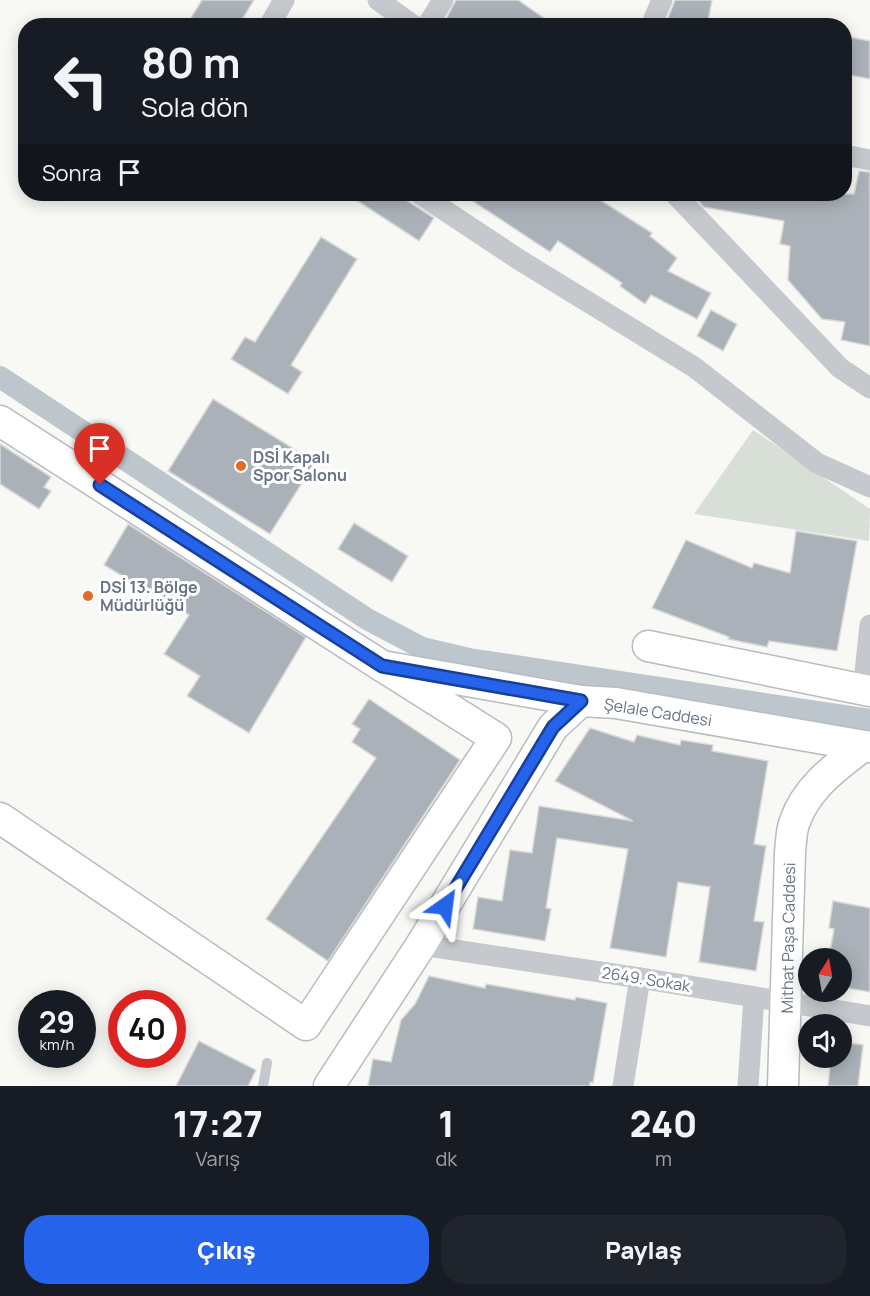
<!DOCTYPE html>
<html lang="tr">
<meta charset="utf-8">
<style>
:root{--surface:#171b24;--page:#20242c;--text:#f1f3f6;--muted:#9ea1a6;--accent:#2563eb}
body{margin:0;font-family:Manrope,sans-serif;background:var(--page);color:var(--text);height:100vh;display:flex;flex-direction:column;font-size:22px;white-space:nowrap}
*{box-sizing:border-box;margin:0}
p{font-size:20px;color:var(--muted)}
.icon{flex:none;width:33px;height:33px;fill:none;stroke:currentColor;stroke-width:2;stroke-linecap:round;stroke-linejoin:round}
.map{position:relative;height:1086px;overflow:hidden}
.drawer{display:flex;flex-direction:column;background:var(--surface);flex:1}
.drawer>*{flex:none}
.top-card{position:absolute;left:18px;top:18px;width:834px;height:183px;border-radius:24px;box-shadow:0 3px 15px #0003;background:#171b24;color:var(--text);overflow:hidden}
.needle{width:39px;rotate:11deg}
.fabs{position:absolute;left:798px;top:948px;display:grid;gap:12px}
.fabs a{display:grid;place-items:center;width:54px;height:54px;border-radius:50%;background:var(--surface);box-shadow:0 3px 15px #0003;font-size:30px}
.speed{position:absolute;left:18px;top:990px;display:flex;gap:12px;font-size:30px;font-weight:700;text-align:center}
.speed>*{display:grid;place-content:center;width:78px;height:78px;border-radius:50%;background:var(--surface);box-shadow:0 3px 15px #0003;line-height:1}
.speed small{font-size:15px;font-weight:400}
.speed .limit{border:9px solid #d22;background:#fff;color:#111}
.pin{position:absolute;display:grid;place-items:center;width:51px;height:51px;color:#fff;margin:-62px -26px;border-radius:50% 50% 50% 0;rotate:-45deg;box-shadow:0 0 6px #0007}
.pin .icon{rotate:45deg}
.me{position:absolute;width:66px;margin:-33px;rotate:31deg;stroke-linejoin:round;filter:drop-shadow(0 0 4px #0008)}
.turn{display:flex;align-items:center;gap:21px;height:126px;padding:0 24px;font-size:27px}
.turn .icon{width:78px;height:78px;stroke-width:2.5}
.turn b{display:block;font-size:42px;line-height:51px}
.then{display:flex;align-items:center;height:57px;padding:0 24px;background:#0003;gap:12px;font-size:22px}
.eta{display:flex;justify-content:space-evenly;align-items:center;height:102px;text-align:center}
.eta b{font-size:36px;font-weight:800;line-height:42px}
.button{display:flex;gap:12px;margin-top:auto;padding:12px 24px}
.button a{flex:1;height:69px;border-radius:24px;background:var(--accent);color:#fff;font-size:24px;font-weight:800;line-height:69px;text-align:center}
.button a+a{background:var(--page);color:var(--text)}
.map>svg:first-child{display:block}
.green{fill:#d8dfd6}
.lines{fill:none;stroke-linecap:round;stroke-linejoin:round}
.canal{stroke:#bdc6cc;stroke-width:22}
.building{fill:#aab1b8;stroke:#d9dad7;stroke-width:1.5}
.secondary-casing{stroke:#b8bbc1;stroke-width:33}
.lane{stroke:#c5c8cc;stroke-width:10}
.street{stroke:#c5c8cc;stroke-width:21}
.secondary{stroke:#fff;stroke-width:30}
.route-casing{stroke:#184099;stroke-width:15}
.route{stroke:#2563eb;stroke-width:10}
.poi-dot{fill:#e36b2a;stroke:#fff;stroke-width:2}
.labels{text-anchor:middle;stroke-width:6;stroke-linejoin:round;paint-order:stroke}
.poi-label{font-size:16px;font-weight:bold;fill:#677486;stroke:#fff;text-anchor:start}
.street-label{font-size:16px;fill:#677486;stroke:#fff}
</style>
<div class="map">
<svg width="870" height="1086" viewBox="0 0 870 1086">
<rect width="100%" height="100%" fill="#f8f8f5"/>
<path class="green" d="M753,430L870,509L869,541L694,514Z"/>
<g class="lines">
<path class="canal" d="M0,377L367,619L422,648L469,659L870,720"/>
</g>
<g class="building">
<path d="M202,0H254L238,26H186Z"/>
<path d="M456,0H518L555,26H458L446,19Z"/>
<path d="M675,0H712L707,26H665Z"/>
<path d="M844,36L870,41V79L844,74Z"/>
<path d="M859,171L870,172V346L841,340L845,322L822,319L788,280L790,246L780,244L784,221L704,207L692,194H854Z"/>
<path d="M347,194H397L434,218L419,241Z"/>
<path d="M462,194H591L652,233L650,236L677,258L668,271L711,293L697,319L651,295L645,304L620,286L622,283L558,241L550,252Z"/>
<path d="M321,237L357,259L291,365L302,372L288,394L231,359L245,337L255,342Z"/>
<path d="M711,310L737,324L723,351L697,336Z"/>
<path d="M213,399L315,462L270,534L168,471Z"/>
<path d="M0,444L51,477L44,487L51,491L39,509L0,484Z"/>
<path d="M354,523L408,556L392,582L338,549Z"/>
<path d="M128,524L306,637L249,733L187,696L200,676L164,654L189,615L104,565Z"/>
<path d="M796,531L857,541L837,651L769,641L767,647L728,639L729,637L652,608L686,540L752,568L754,563L790,573Z"/>
<path d="M369,699L460,760L328,961L266,919L376,758L352,742L360,729L352,724Z"/>
<path d="M590,728L634,742L637,735L680,745L681,740L713,745L712,751L768,761L754,844L766,846L754,921L764,922L756,971L699,962L710,887L678,882L666,957L610,948L628,849L557,838L546,908L551,909L545,941L473,929L478,897L502,901L510,850L532,853L539,806L633,821L555,781Z"/>
<path d="M833,901L870,908V992L842,987V958H829L834,929L829,928Z"/>
<path d="M429,976L485,988L486,984L575,1000L576,997L607,1003L593,1083L590,1082V1086H368L373,1059L391,1062L401,1020L415,1004Z"/>
<path d="M199,1041L256,1070L248,1086H176Z"/>
<path d="M842,1042L863,1045L858,1086H828L831,1058H842Z"/>
</g>
<g class="lines">
<defs>
<g id="secondary">
<path d="M0,421L382,666L581,701"/>
<path d="M648,646L870,691"/>
<path d="M0,818L306,1025L496,738L382,666"/>
<path d="M329,1086L421,945L553,727L581,701L616,703L870,747"/>
<path d="M783,1086L790,853C791,843 791,830 795,821C807,787 836,767 863,746"/>
</g>
</defs>
<use href="#secondary" class="secondary-casing"/>
<path class="lane" d="M263,1086L267,1063"/>
<g class="street">
<path d="M378,0L414,26"/>
<path d="M269,26L284,0"/>
<path d="M427,26L443,0"/>
<path d="M651,26L662,0"/>
<path d="M844,155L870,160"/>
<path d="M420,194L518,259L694,367L817,463L870,487"/>
<path d="M675,194L840,368L870,388"/>
<path d="M863,690L870,625"/>
<path d="M421,945L640,978L870,1016"/>
<path d="M623,1086L640,978"/>
<path d="M748,1086L754,997"/>
</g>
<use href="#secondary" class="secondary"/>
</g>
<g class="lines">
<defs>
<path id="route" d="M100,485L382,666L581,701L553,727L445,906"/>
</defs>
<use href="#route" class="route-casing"/>
<use href="#route" class="route"/>
</g>
<g class="poi-dot">
<circle cx="241" cy="466" r="6"/>
<circle cx="88" cy="596" r="6"/>
</g>
<g class="labels">
<g class="poi-label">
<text x="253" y="463">DSİ Kapalı<tspan x="253" dy="18">Spor Salonu</tspan></text>
<text x="100" y="593">DSİ 13. Bölge<tspan x="100" dy="18">Müdürlüğü</tspan></text>
</g>
<g class="street-label">
<text transform="translate(658 712) rotate(9)" y="6">Şelale Caddesi</text>
<text transform="translate(788 938) rotate(-89)" y="6">Mithat Paşa Caddesi</text>
<text transform="translate(646 979) rotate(9)" y="6">2649. Sokak</text>
</g>
</g>
</svg>
<div class="fabs">
<a><svg class="needle" viewBox="-14 -14 28 28"><path d="M0-13l5 13h-10z" fill="#e53935"/><path d="M0 13l5-13h-10z" fill="#9ea1a6"/></svg></a>
<a><svg class="icon" aria-label="sound" viewBox="0 0 24 24"><path d="M4 9h4l5-4v14l-5-4H4zM17 9q2 3 0 6"/></svg></a>
</div>
<div class="speed"><div>29<small>km/h</small></div><div class="limit">40</div></div>
<div class="pin" style="left:100px;top:485px;background:#d93025"><svg class="icon" aria-label="arrive" viewBox="0 0 24 24"><path d="M6 21V4h12l-3 4 3 4H6"/></svg></div>
<svg class="me" style="left:445px;top:906px" viewBox="-20 -20 40 40"><path d="M0-17L14 15 0 8-14 15z" fill="#2563eb" stroke="#fff" stroke-width="4"/></svg>
<div class="top-card">
<div class="turn"><svg class="icon" aria-label="left" viewBox="0 0 24 24"><path d="M17 20v-9H6M10 6l-5 5 5 5"/></svg><div><b>80 m</b>Sola dön</div></div>
<div class="then">Sonra<svg class="icon" aria-label="arrive" viewBox="0 0 24 24"><path d="M6 21V4h12l-3 4 3 4H6"/></svg></div>
</div>
</div>
<section class="drawer">
<div class="eta">
<div><b>17:27</b><p>Varış</p></div>
<div><b>1</b><p>dk</p></div>
<div><b>240</b><p>m</p></div>
</div>
<div class="button"><a>Çıkış</a><a>Paylaş</a></div>
</section>
